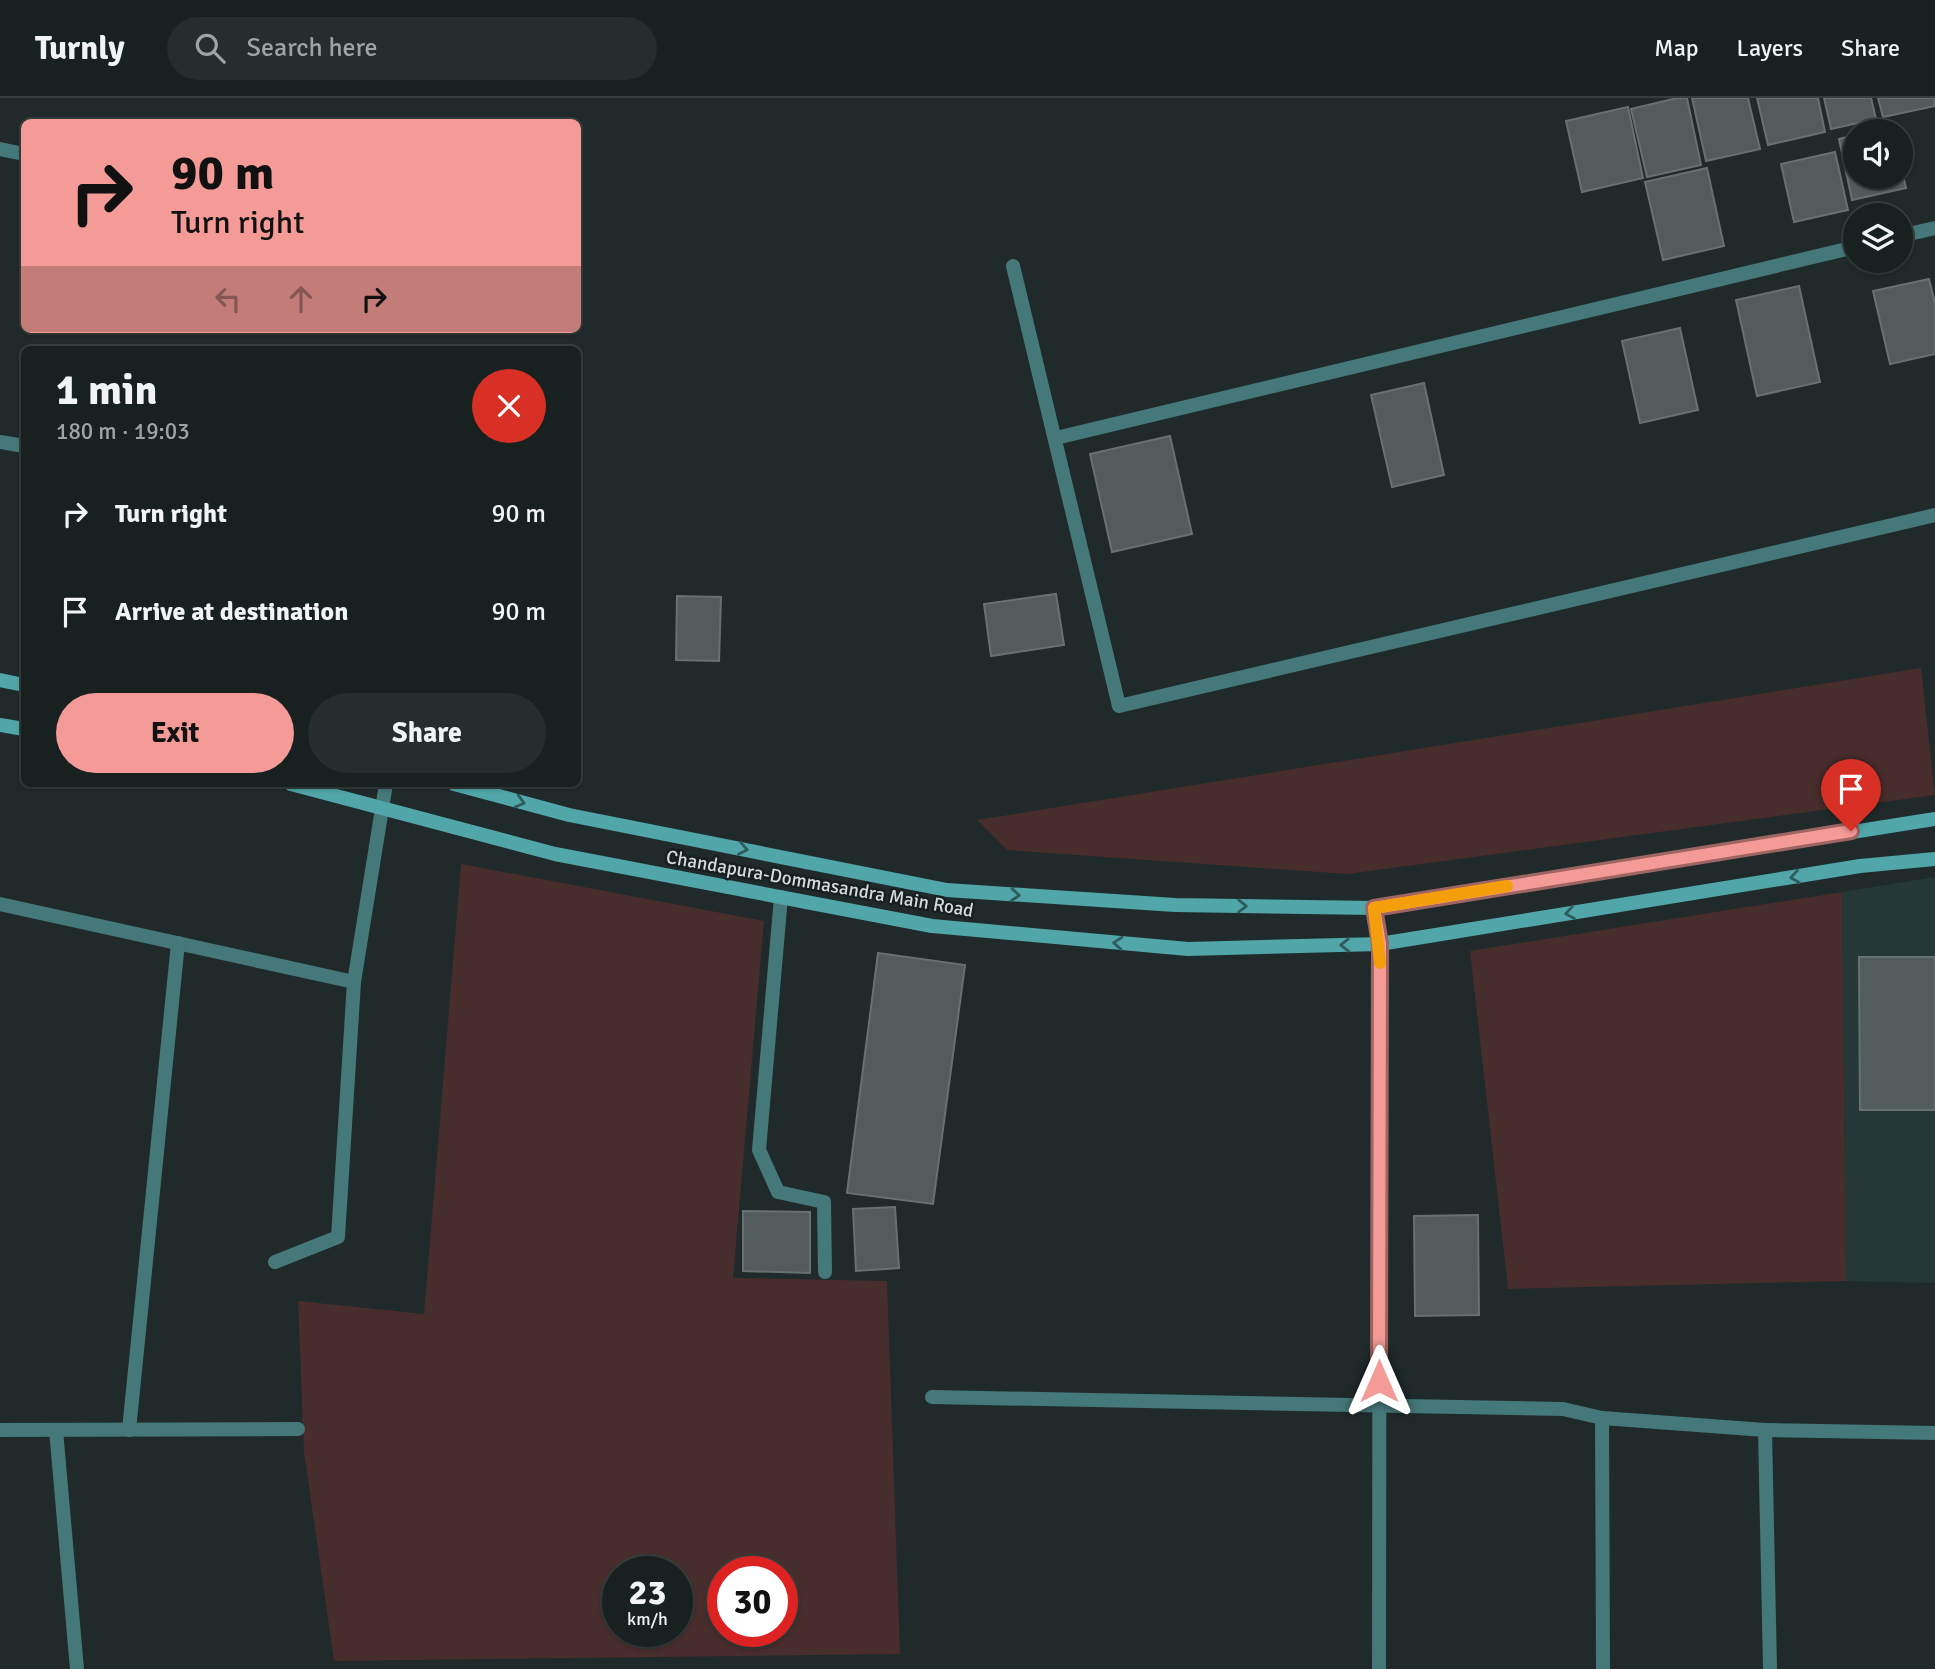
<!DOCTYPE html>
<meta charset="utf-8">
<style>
:root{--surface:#182020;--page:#252d2d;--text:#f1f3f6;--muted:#9fa3a5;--line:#363e3e;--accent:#f59b97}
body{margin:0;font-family:Signika,sans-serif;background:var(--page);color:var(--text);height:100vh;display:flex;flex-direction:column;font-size:26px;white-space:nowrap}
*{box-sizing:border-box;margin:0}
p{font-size:23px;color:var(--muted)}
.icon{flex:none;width:38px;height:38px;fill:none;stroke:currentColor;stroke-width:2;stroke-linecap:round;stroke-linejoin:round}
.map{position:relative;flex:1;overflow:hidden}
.sheet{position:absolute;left:21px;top:248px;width:560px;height:441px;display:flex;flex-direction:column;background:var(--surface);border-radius:10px;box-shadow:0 2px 5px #0004,0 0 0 2px var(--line)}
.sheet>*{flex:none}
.top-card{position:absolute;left:21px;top:21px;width:560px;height:214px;border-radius:10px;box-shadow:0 2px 5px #0004,0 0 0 2px var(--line);background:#f59b97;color:#111;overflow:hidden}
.buttons{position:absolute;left:1843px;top:21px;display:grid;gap:14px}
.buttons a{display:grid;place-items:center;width:70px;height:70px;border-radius:50%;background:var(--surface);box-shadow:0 2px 5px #0004,0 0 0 2px var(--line);font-size:35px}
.speed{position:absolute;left:602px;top:1458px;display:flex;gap:14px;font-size:35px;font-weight:700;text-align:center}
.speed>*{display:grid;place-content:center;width:91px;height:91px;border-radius:50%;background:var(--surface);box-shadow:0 2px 5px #0004,0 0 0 2px var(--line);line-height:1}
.speed small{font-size:18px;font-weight:400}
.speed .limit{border:10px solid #d22;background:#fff;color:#111}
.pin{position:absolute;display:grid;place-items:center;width:60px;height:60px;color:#fff;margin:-72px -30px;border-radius:50% 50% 50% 0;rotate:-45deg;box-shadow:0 0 7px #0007}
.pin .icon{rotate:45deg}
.me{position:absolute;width:77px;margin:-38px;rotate:0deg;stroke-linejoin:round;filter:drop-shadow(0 0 5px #0008)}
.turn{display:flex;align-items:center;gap:24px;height:147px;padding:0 35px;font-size:32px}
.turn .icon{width:91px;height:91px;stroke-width:2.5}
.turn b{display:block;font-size:49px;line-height:60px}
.lanes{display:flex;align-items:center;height:66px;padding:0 35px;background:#0003;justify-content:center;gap:35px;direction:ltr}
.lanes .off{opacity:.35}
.round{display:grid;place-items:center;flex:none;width:74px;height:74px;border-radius:37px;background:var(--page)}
.summary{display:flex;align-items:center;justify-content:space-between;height:119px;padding:0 35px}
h1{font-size:42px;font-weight:700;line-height:52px}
.primary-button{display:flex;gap:14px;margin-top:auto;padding:14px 35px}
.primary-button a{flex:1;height:80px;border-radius:42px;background:var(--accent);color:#111;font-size:28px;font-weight:700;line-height:80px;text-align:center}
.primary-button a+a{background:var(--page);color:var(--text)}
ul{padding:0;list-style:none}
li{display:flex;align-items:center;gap:21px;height:98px;padding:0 35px}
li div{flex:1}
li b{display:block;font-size:26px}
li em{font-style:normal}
header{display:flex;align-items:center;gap:42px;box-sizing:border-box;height:98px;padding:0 35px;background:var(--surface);border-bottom:2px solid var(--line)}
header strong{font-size:33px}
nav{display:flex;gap:38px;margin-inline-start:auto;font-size:24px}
.search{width:490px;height:63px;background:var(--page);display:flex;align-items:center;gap:18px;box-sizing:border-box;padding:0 24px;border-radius:38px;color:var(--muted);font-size:26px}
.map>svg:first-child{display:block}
.built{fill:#263738}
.green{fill:#472d2c;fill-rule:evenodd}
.building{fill:#525c5c;stroke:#677172;stroke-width:2}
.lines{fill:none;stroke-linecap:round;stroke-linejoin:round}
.service{stroke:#457879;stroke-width:14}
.minor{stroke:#457879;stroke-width:14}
.secondary{stroke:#50a6a8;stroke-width:14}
.oneway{stroke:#315c5d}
.route-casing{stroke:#9f6562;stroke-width:18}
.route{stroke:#f59b97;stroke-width:12}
.slow{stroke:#f59e0b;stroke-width:12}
.labels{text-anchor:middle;stroke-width:5;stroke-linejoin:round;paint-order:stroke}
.street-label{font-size:19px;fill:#d5dada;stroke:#172020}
</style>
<header>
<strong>Turnly</strong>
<div class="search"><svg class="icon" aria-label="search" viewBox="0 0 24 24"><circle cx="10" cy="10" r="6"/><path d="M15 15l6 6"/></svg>Search here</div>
<nav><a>Map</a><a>Layers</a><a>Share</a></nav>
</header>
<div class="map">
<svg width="1935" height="1571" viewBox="0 0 1935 1571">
<rect width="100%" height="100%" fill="#202a2a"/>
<path class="built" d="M1935,779V1185L1846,1183L1842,794Z"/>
<g class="green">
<path d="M1921,570L1935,697L1347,776L1007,752L977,722Z"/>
<path d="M461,766L764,823L733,1180L887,1183L900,1556L334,1563L304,1354L298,1203L424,1216ZM618,1474H677V1533H618ZM723,1474H782V1533H723Z"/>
<path d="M1842,794L1846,1183L1508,1191L1470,853Z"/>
</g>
<g class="building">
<path d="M1677,0H1687L1701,67L1647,79L1631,11Z"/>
<path d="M1692,0H1748L1760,51L1706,63Z"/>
<path d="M1757,0H1818L1825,34L1768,47Z"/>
<path d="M1824,0H1871L1876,21L1831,31Z"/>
<path d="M1878,0H1935V8L1883,19Z"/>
<path d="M1628,9L1643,80L1582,94L1566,23Z"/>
<path d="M1893,29L1894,33H1873Z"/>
<path d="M1855,37V79H1900V64L1906,90L1852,102L1839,41Z"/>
<path d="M1835,54L1848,112L1794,124L1781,66Z"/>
<path d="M1707,70L1724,148L1663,162L1645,84Z"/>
<path d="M1929,181L1935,205V256L1890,266L1873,193Z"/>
<path d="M1799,188L1820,284L1757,298L1736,202Z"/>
<path d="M1680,230L1698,312L1640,325L1622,243Z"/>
<path d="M1424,285L1444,377L1392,389L1371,297Z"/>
<path d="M1170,338L1192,436L1112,454L1090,356Z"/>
<path d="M1056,496L1064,547L991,558L984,506Z"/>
<path d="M677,498L721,499L719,563L676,562Z"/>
<path d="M878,855L965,867L933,1106L847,1095Z"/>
<path d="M1859,859H1935V1012H1860Z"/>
<path d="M895,1109L899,1170L856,1173L853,1111Z"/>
<path d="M743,1113L810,1114V1175L743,1173Z"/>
<path d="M1478,1117L1479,1217L1415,1218L1414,1118Z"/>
</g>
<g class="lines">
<g class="service">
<path d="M1900,138L1935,130"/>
<path d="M1013,168L1119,608L1935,417"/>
<path d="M1056,340L1855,149"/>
</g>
<g class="minor">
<path d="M0,51L24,56"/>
<path d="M0,344L24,348"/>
<path d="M781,799L759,1052L778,1094L824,1104L825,1174"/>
<path d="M0,806L354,884"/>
<path d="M1374,810L1380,846L1379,1571"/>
<path d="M275,1164L338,1139L354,884L386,686"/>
<path d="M932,1299L1563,1311L1602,1320L1765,1332L1770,1571"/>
<path d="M1602,1320L1603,1571"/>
<path d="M0,1332L298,1331"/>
<path d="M56,1332L77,1571"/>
<path d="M129,1332L178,845"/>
<path d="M1765,1332L1935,1335"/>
</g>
<g class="secondary">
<path d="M0,582L24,587"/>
<path d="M0,627L24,631"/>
<path d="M291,686L555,756L932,828L1188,851L1380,846L1860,768L1935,761"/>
<path d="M454,686L569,717L947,792L1175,807L1374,810L1935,721"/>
</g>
</g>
<defs><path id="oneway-chevron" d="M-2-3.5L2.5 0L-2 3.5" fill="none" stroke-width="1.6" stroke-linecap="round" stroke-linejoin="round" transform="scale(1.75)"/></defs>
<g class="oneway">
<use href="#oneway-chevron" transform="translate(520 704) rotate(15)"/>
<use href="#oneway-chevron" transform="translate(743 751) rotate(11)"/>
<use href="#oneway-chevron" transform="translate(1795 779) rotate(171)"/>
<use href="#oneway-chevron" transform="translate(1015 797) rotate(4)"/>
<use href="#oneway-chevron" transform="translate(1242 808) rotate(1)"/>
<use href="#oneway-chevron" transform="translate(1570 815) rotate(171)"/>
<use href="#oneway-chevron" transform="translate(1118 845) rotate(-175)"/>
<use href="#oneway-chevron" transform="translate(1345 847) rotate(179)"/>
</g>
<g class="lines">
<defs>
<path id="route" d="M1379,1283L1380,846L1374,810L1851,733"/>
</defs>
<use href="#route" class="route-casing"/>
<use href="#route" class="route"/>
<path class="slow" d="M1380,865L1374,810L1507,788"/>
</g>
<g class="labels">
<g class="street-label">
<text transform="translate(820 785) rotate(10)" y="7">Chandapura-Dommasandra Main Road</text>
</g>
</g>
</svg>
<div class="buttons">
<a><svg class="icon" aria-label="sound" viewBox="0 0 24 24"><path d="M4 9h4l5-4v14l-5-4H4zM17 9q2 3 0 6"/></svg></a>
<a><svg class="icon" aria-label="layers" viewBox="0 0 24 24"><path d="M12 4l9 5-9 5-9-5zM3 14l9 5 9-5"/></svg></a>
</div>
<div class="speed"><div>23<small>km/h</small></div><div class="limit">30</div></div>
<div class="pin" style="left:1851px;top:733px;background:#d93025"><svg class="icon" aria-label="arrive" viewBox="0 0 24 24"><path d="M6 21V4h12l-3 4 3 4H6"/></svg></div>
<svg class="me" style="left:1379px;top:1283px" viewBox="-20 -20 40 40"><path d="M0-17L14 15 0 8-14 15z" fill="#f59b97" stroke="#fff" stroke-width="4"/></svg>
<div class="top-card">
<div class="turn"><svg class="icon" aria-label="right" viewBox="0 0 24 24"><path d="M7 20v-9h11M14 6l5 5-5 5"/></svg><div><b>90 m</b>Turn right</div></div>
<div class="lanes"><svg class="icon off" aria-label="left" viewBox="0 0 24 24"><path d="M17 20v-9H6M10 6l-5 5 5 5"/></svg><svg class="icon off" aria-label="ahead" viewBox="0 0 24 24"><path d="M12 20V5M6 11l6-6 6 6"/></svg><svg class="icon" aria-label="right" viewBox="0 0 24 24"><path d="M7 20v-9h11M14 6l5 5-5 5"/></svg></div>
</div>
<section class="sheet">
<div class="summary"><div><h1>1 min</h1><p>180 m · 19:03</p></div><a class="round" style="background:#d93025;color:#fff"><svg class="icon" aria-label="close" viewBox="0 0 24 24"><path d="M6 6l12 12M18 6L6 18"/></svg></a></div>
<ul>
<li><svg class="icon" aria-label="right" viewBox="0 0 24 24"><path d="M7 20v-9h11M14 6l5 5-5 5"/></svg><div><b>Turn right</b></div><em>90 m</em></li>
<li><svg class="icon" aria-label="arrive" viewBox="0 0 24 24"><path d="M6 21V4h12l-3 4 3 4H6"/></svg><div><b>Arrive at destination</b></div><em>90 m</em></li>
</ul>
<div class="primary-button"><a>Exit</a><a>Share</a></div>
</section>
</div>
